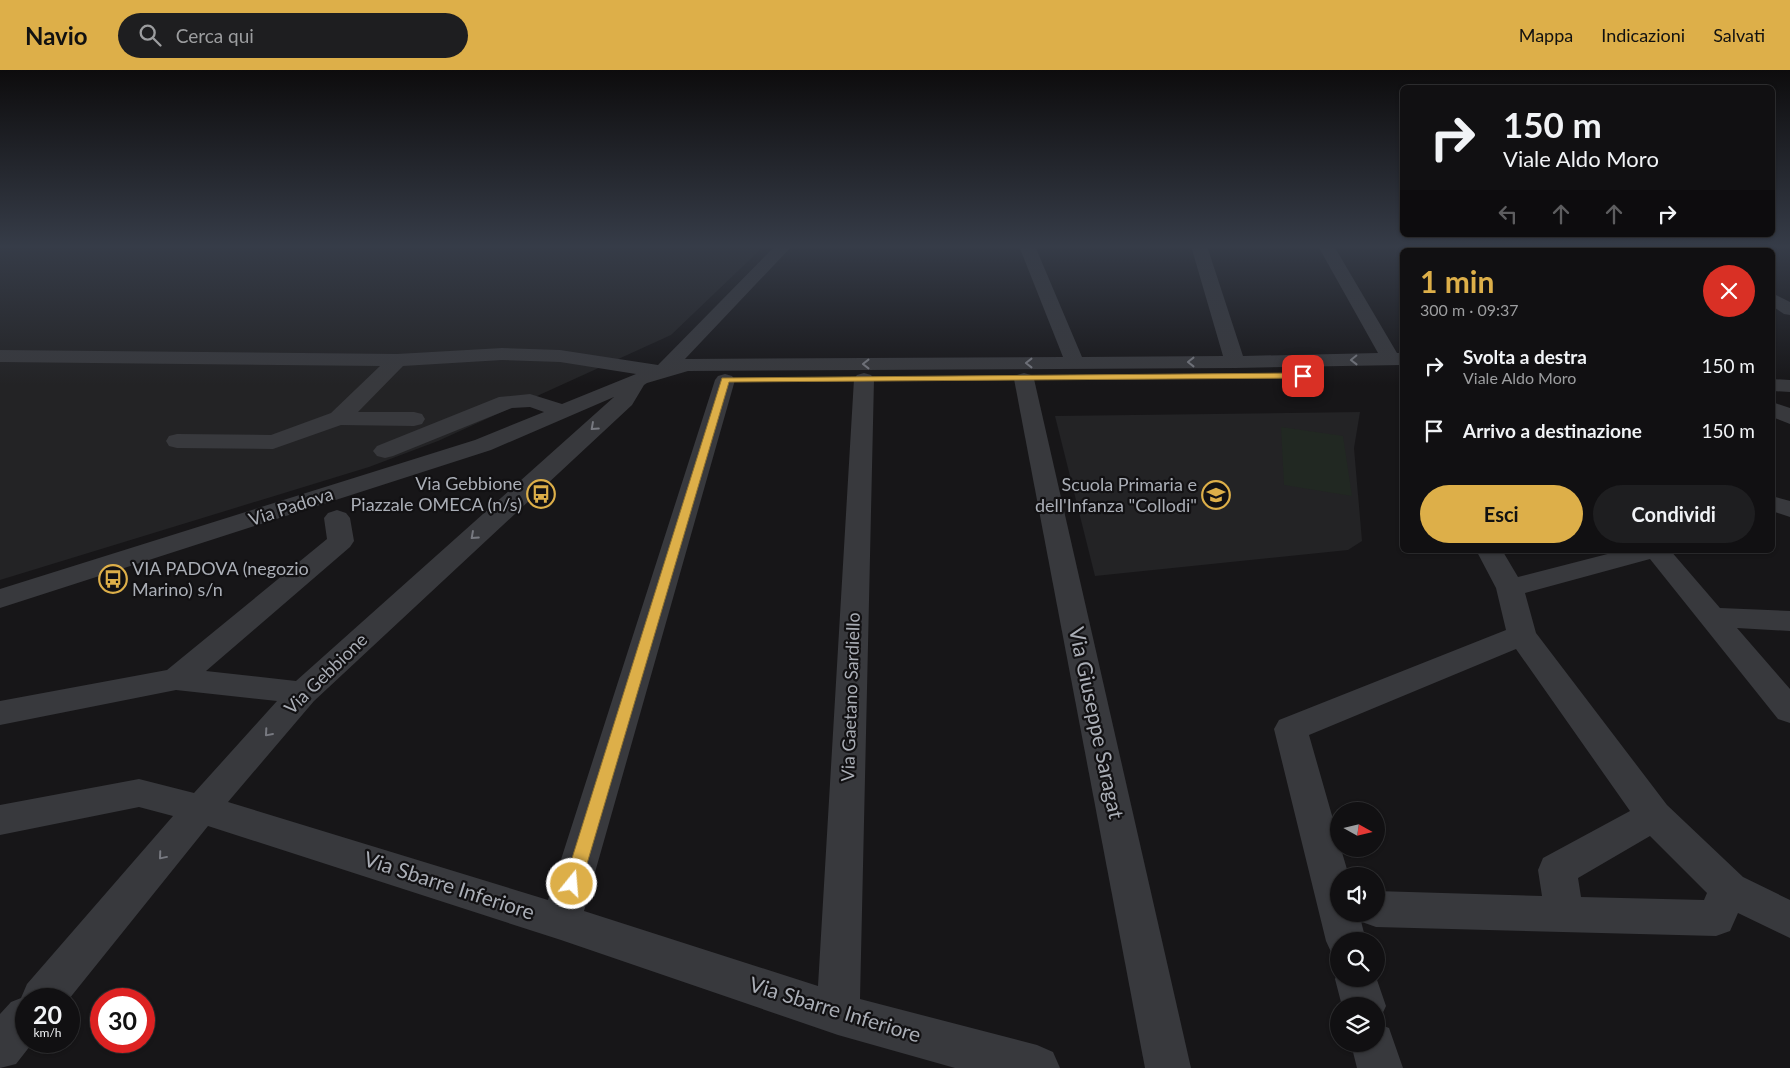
<!DOCTYPE html>
<html lang="it">
<meta charset="utf-8">
<style>
:root{--surface:#111012;--page:#1e1e20;--text:#f1f3f6;--muted:#9c9d9f;--line:#303032;--accent:#ddaf49}
body{margin:0;font-family:Lato,sans-serif;background:var(--page);color:var(--text);height:100vh;display:flex;flex-direction:column;font-size:19px;white-space:nowrap}
*{box-sizing:border-box;margin:0}
p{font-size:16px;color:var(--muted)}
.icon{flex:none;width:28px;height:28px;fill:none;stroke:currentColor;stroke-width:2;stroke-linecap:round;stroke-linejoin:round}
.map{position:relative;flex:1;overflow:hidden}
.sheet{position:absolute;left:1400px;top:178px;width:375px;height:305px;display:flex;flex-direction:column;background:var(--surface);border-radius:8px;box-shadow:0 1px 4px #0004,0 0 0 1px var(--line)}
.sheet>*{flex:none}
.top-card{position:absolute;left:1400px;top:15px;width:375px;height:152px;border-radius:8px;box-shadow:0 1px 4px #0004,0 0 0 1px var(--line);background:#111012;color:var(--text);overflow:hidden}
.needle{width:32px;rotate:98deg}
.controls{position:absolute;left:1330px;top:732px;display:grid;gap:10px}
.controls a{display:grid;place-items:center;width:55px;height:55px;border-radius:50%;background:var(--surface);box-shadow:0 1px 4px #0004,0 0 0 1px var(--line);font-size:25px}
.speed{position:absolute;left:15px;top:918px;display:flex;gap:10px;font-size:25px;font-weight:700;text-align:center}
.speed>*{display:grid;place-content:center;width:65px;height:65px;border-radius:50%;background:var(--surface);box-shadow:0 1px 4px #0004,0 0 0 1px var(--line);line-height:1}
.speed small{font-size:12px;font-weight:400}
.speed .limit{border:8px solid #d22;background:#fff;color:#111}
.pin{position:absolute;display:grid;place-items:center;width:42px;height:42px;color:#fff;margin:-21px;border-radius:10px;box-shadow:0 2px 8px #0006}
.me{position:absolute;width:55px;margin:-28px;rotate:17deg;stroke-linejoin:round;filter:drop-shadow(0 0 4px #0008)}
.turn{display:flex;align-items:center;gap:18px;height:105px;padding:0 20px;font-size:22px}
.turn .icon{width:65px;height:65px;stroke-width:2.5}
.turn b{display:block;font-size:35px;line-height:42px}
.lanes{display:flex;align-items:center;height:48px;padding:0 20px;background:#0003;justify-content:center;gap:25px;direction:ltr}
.lanes .off{opacity:.35}
.round{display:grid;place-items:center;flex:none;width:52px;height:52px;border-radius:26px;background:var(--page)}
.overview{display:flex;align-items:center;justify-content:space-between;height:85px;padding:0 20px}
h1{font-size:30px;font-weight:700;line-height:38px;color:var(--accent)}
.cta{display:flex;gap:10px;margin-top:auto;padding:10px 20px}
.cta a{flex:1;height:58px;border-radius:30px;background:var(--accent);color:#111;font-size:20px;font-weight:700;line-height:58px;text-align:center}
.cta a+a{background:var(--page);color:var(--text)}
ul{padding:0;list-style:none}
li{display:flex;align-items:center;gap:15px;height:65px;padding:0 20px}
li div{flex:1}
li b{display:block;font-size:19px}
li em{font-style:normal}
header{display:flex;align-items:center;gap:30px;box-sizing:border-box;height:70px;padding:0 25px;background:var(--accent);color:#111}
header strong{font-size:24px}
nav{display:flex;gap:28px;margin-inline-start:auto;font-size:18px}
.search{width:350px;height:45px;background:var(--page);display:flex;align-items:center;gap:12px;box-sizing:border-box;padding:0 18px;border-radius:28px;color:var(--muted);font-size:19px}
.map>svg:first-child{display:block}
.built{fill:#232325}
.green{fill:#212822}
.lines{fill:none;stroke-linecap:round;stroke-linejoin:round}
.minor{fill:#38393d;fill-rule:evenodd}
.oneway{stroke:#777980}
.route{fill:#ddaf49;stroke:#90722f}
.labels{text-anchor:middle;stroke-width:4.5;stroke-linejoin:round;paint-order:stroke}
.poi-label{font-size:18px;fill:#aaaeb6;stroke:#121113;text-anchor:end}
.street-label{font-size:18px;fill:#aaaeb6;stroke:#121113}
.near-street-label{font-size:21px;fill:#aaaeb6;stroke:#121113}
</style>
<header>
<strong>Navio</strong>
<div class="search"><svg class="icon" aria-label="search" viewBox="0 0 24 24"><circle cx="10" cy="10" r="6"/><path d="M15 15l6 6"/></svg>Cerca qui</div>
<nav><a>Mappa</a><a>Indicazioni</a><a>Salvati</a></nav>
</header>
<div class="map">
<svg width="1790" height="998" viewBox="0 0 1790 998">
<rect width="100%" height="100%" fill="#171618"/>
<g class="built">
<path d="M0,176H689L688,178H762L671,265L438,371L369,397L0,510Z"/>
<path d="M1360,342L1354,378L1362,471L1348,480L1095,506L1055,346Z"/>
</g>
<path class="green" d="M1281,357L1343,366L1352,426L1284,415Z"/>
<g class="lines">
<g class="minor">
<path d="M775,176H792L685,289L1063,287L1019,176H1035L1082,287L1223,286L1191,176H1207L1243,286L1378,283L1318,176H1334L1397,283H1402V295L1235,298L688,301L647,313L644,315L632,335L314,631L228,732L548,830L715,310L718,306L725,304L732,306L735,310L584,841L818,916L854,309L857,305L864,303L871,305L874,309L860,929L1037,975L1053,982L1060,998H955L838,965L561,870L208,756L69,929H26V971H34L16,994L0,998V944L11,932L21,928L27,914L173,746L139,737L0,765V735L139,709L194,723L277,631L176,620L0,655V631L167,600L327,469L324,448L328,443L337,440L346,443L350,448L354,471L350,477L206,601L296,611L614,327L491,380L0,538V519L475,370L544,342L530,337L512,338L393,386L385,388L377,386L373,381L377,376L499,327L530,324L562,334L636,304L560,292L502,290L403,296L358,342H414L422,344L425,349L422,354L414,356L341,355L273,379L177,378L169,376L166,371L169,366L177,364L271,365L331,343L380,296L0,292V280L397,284L502,278L560,280L658,295Z"/>
<path d="M1441,176H1457L1460,180H1444Z"/>
<path d="M1565,176H1582L1586,180H1568Z"/>
<path d="M1686,176H1705L1709,180H1690Z"/>
<path d="M1772,223L1790,232V245L1784,244L1772,236Z"/>
<path d="M1024,303L1031,305L1034,309L1191,998H1145L1014,309L1017,305Z"/>
<path d="M1772,309L1790,310V322L1772,321Z"/>
<path d="M1772,332L1790,338V354L1772,347Z"/>
<path d="M1772,426L1790,431V447L1772,441Z"/>
<path d="M1476,480H1502L1518,507L1623,480H1670L1720,538L1790,541V561L1737,558L1790,619V653L1778,649L1650,489L1525,523L1536,563L1667,735L1743,807L1790,830V868L1738,843L1730,861L1716,866L1376,857L1362,852L1360,847L1366,871H1339V887L1332,884L1326,871L1274,659L1279,650L1506,560L1496,518ZM1516,579L1630,741L1543,788L1538,800L1542,826L1376,821V844H1339V806H1349L1341,779H1339V770L1309,665ZM1650,766L1707,823L1704,830L1581,827L1578,808Z"/>
<path d="M1339,900V909H1376V907L1386,936L1379,951L1376,952V936H1342L1335,909Z"/>
<path d="M1376,953L1389,958L1403,998H1357L1351,974H1376Z"/>
</g>
</g>
<defs><path id="oneway-chevron" d="M-2-3.5L2.5 0L-2 3.5" fill="none" stroke-width="1.6" stroke-linecap="round" stroke-linejoin="round" transform="scale(1.25)"/></defs>
<g class="oneway">
<use href="#oneway-chevron" transform="translate(1354 290) rotate(179)"/>
<use href="#oneway-chevron" transform="translate(1191 292) rotate(180)"/>
<use href="#oneway-chevron" transform="translate(1029 293) rotate(180)"/>
<use href="#oneway-chevron" transform="translate(866 294) rotate(180)"/>
<use href="#oneway-chevron" transform="translate(594 357) rotate(138)"/>
<use href="#oneway-chevron" transform="translate(474 466) rotate(138)"/>
<use href="#oneway-chevron" transform="translate(268 663) rotate(131)"/>
<use href="#oneway-chevron" transform="translate(162 786) rotate(130)"/>
</g>
<linearGradient id="sky" x2="0" y2="1"><stop stop-color="#0d0c0d"/><stop offset="0.56" stop-color="#363c48"/><stop offset="1" stop-color="#363c48" stop-opacity="0"/></linearGradient>
<rect width="1790" height="315" fill="url(#sky)"/>
<path class="route" d="M1303,303L1307,306L1306,308L729,312L581,814L578,819L572,822L567,819L564,814L722,308Z"/>
<defs>
<symbol id="bus-ring" viewBox="-11 -11 22 22"><circle r="9.5" fill="#121113" stroke="#ddaf49" stroke-width="1.5"/><path d="M-5-6H5V4H4V6H2V4H-2V6H-4V4H-5ZM-3.5-4V0h7V-4ZM-3.5 1.2v1.5H-2V1.2ZM2 1.2v1.5H3.5V1.2Z" fill="#ddaf49"/></symbol>
<symbol id="school-ring" viewBox="-11 -11 22 22"><circle r="9.5" fill="#121113" stroke="#ddaf49" stroke-width="1.5"/><path d="M0-5L7-2L0 1L-7-2ZM-4 1L0 2.5L4 1V4Q0 6-4 4Z" fill="#ddaf49"/></symbol>
</defs>
<g fill-rule="evenodd">
<use href="#bus-ring" x="525" y="408" width="32" height="32"/>
<use href="#school-ring" x="1200" y="409" width="32" height="32"/>
<use href="#bus-ring" x="97" y="493" width="32" height="32"/>
</g>
<g class="labels">
<g class="poi-label">
<text x="522" y="420">Via Gebbione<tspan x="522" dy="21">Piazzale OMECA (n/s)</tspan></text>
<text x="1197" y="421">Scuola Primaria e<tspan x="1197" dy="21">dell'Infanza "Collodi"</tspan></text>
<text x="132" y="505" text-anchor="start">VIA PADOVA (negozio<tspan x="132" dy="21">Marino) s/n</tspan></text>
</g>
<g class="street-label">
<text transform="translate(291 437) rotate(-18)" y="6">Via Padova</text>
<text transform="translate(326 604) rotate(-44)" y="6">Via Gebbione</text>
<text transform="translate(851 627) rotate(-88)" y="6">Via Gaetano Sardiello</text>
</g>
<g class="near-street-label">
<text transform="translate(1096 653) rotate(78)" y="7">Via Giuseppe Saragat</text>
<text transform="translate(449 816) rotate(18)" y="7">Via Sbarre Inferiore</text>
<text transform="translate(835 940) rotate(17)" y="7">Via Sbarre Inferiore</text>
</g>
</g>
</svg>
<div class="controls">
<a><svg class="needle" viewBox="-14 -14 28 28"><path d="M0-13l5 13h-10z" fill="#e53935"/><path d="M0 13l5-13h-10z" fill="#9c9d9f"/></svg></a>
<a><svg class="icon" aria-label="sound" viewBox="0 0 24 24"><path d="M4 9h4l5-4v14l-5-4H4zM17 9q2 3 0 6"/></svg></a>
<a><svg class="icon" aria-label="search" viewBox="0 0 24 24"><circle cx="10" cy="10" r="6"/><path d="M15 15l6 6"/></svg></a>
<a><svg class="icon" aria-label="layers" viewBox="0 0 24 24"><path d="M12 4l9 5-9 5-9-5zM3 14l9 5 9-5"/></svg></a>
</div>
<div class="speed"><div>20<small>km/h</small></div><div class="limit">30</div></div>
<div class="pin" style="left:1303px;top:306px;background:#d93025"><svg class="icon" aria-label="arrive" viewBox="0 0 24 24"><path d="M6 21V4h12l-3 4 3 4H6"/></svg></div>
<svg class="me" style="left:572px;top:814px" viewBox="-20 -20 40 40"><circle r="17" fill="#ddaf49" stroke="#fff" stroke-width="3"/><path d="M0-11L8 9 0 5-8 9z" fill="#fff"/></svg>
<div class="top-card">
<div class="turn"><svg class="icon" aria-label="right" viewBox="0 0 24 24"><path d="M7 20v-9h11M14 6l5 5-5 5"/></svg><div><b>150 m</b>Viale Aldo Moro</div></div>
<div class="lanes"><svg class="icon off" aria-label="left" viewBox="0 0 24 24"><path d="M17 20v-9H6M10 6l-5 5 5 5"/></svg><svg class="icon off" aria-label="ahead" viewBox="0 0 24 24"><path d="M12 20V5M6 11l6-6 6 6"/></svg><svg class="icon off" aria-label="ahead" viewBox="0 0 24 24"><path d="M12 20V5M6 11l6-6 6 6"/></svg><svg class="icon" aria-label="right" viewBox="0 0 24 24"><path d="M7 20v-9h11M14 6l5 5-5 5"/></svg></div>
</div>
<section class="sheet">
<div class="overview"><div><h1>1 min</h1><p>300 m · 09:37</p></div><a class="round" style="background:#d93025;color:#fff"><svg class="icon" aria-label="close" viewBox="0 0 24 24"><path d="M6 6l12 12M18 6L6 18"/></svg></a></div>
<ul>
<li><svg class="icon" aria-label="right" viewBox="0 0 24 24"><path d="M7 20v-9h11M14 6l5 5-5 5"/></svg><div><b>Svolta a destra</b><p>Viale Aldo Moro</p></div><em>150 m</em></li>
<li><svg class="icon" aria-label="arrive" viewBox="0 0 24 24"><path d="M6 21V4h12l-3 4 3 4H6"/></svg><div><b>Arrivo a destinazione</b></div><em>150 m</em></li>
</ul>
<div class="cta"><a>Esci</a><a>Condividi</a></div>
</section>
</div>
